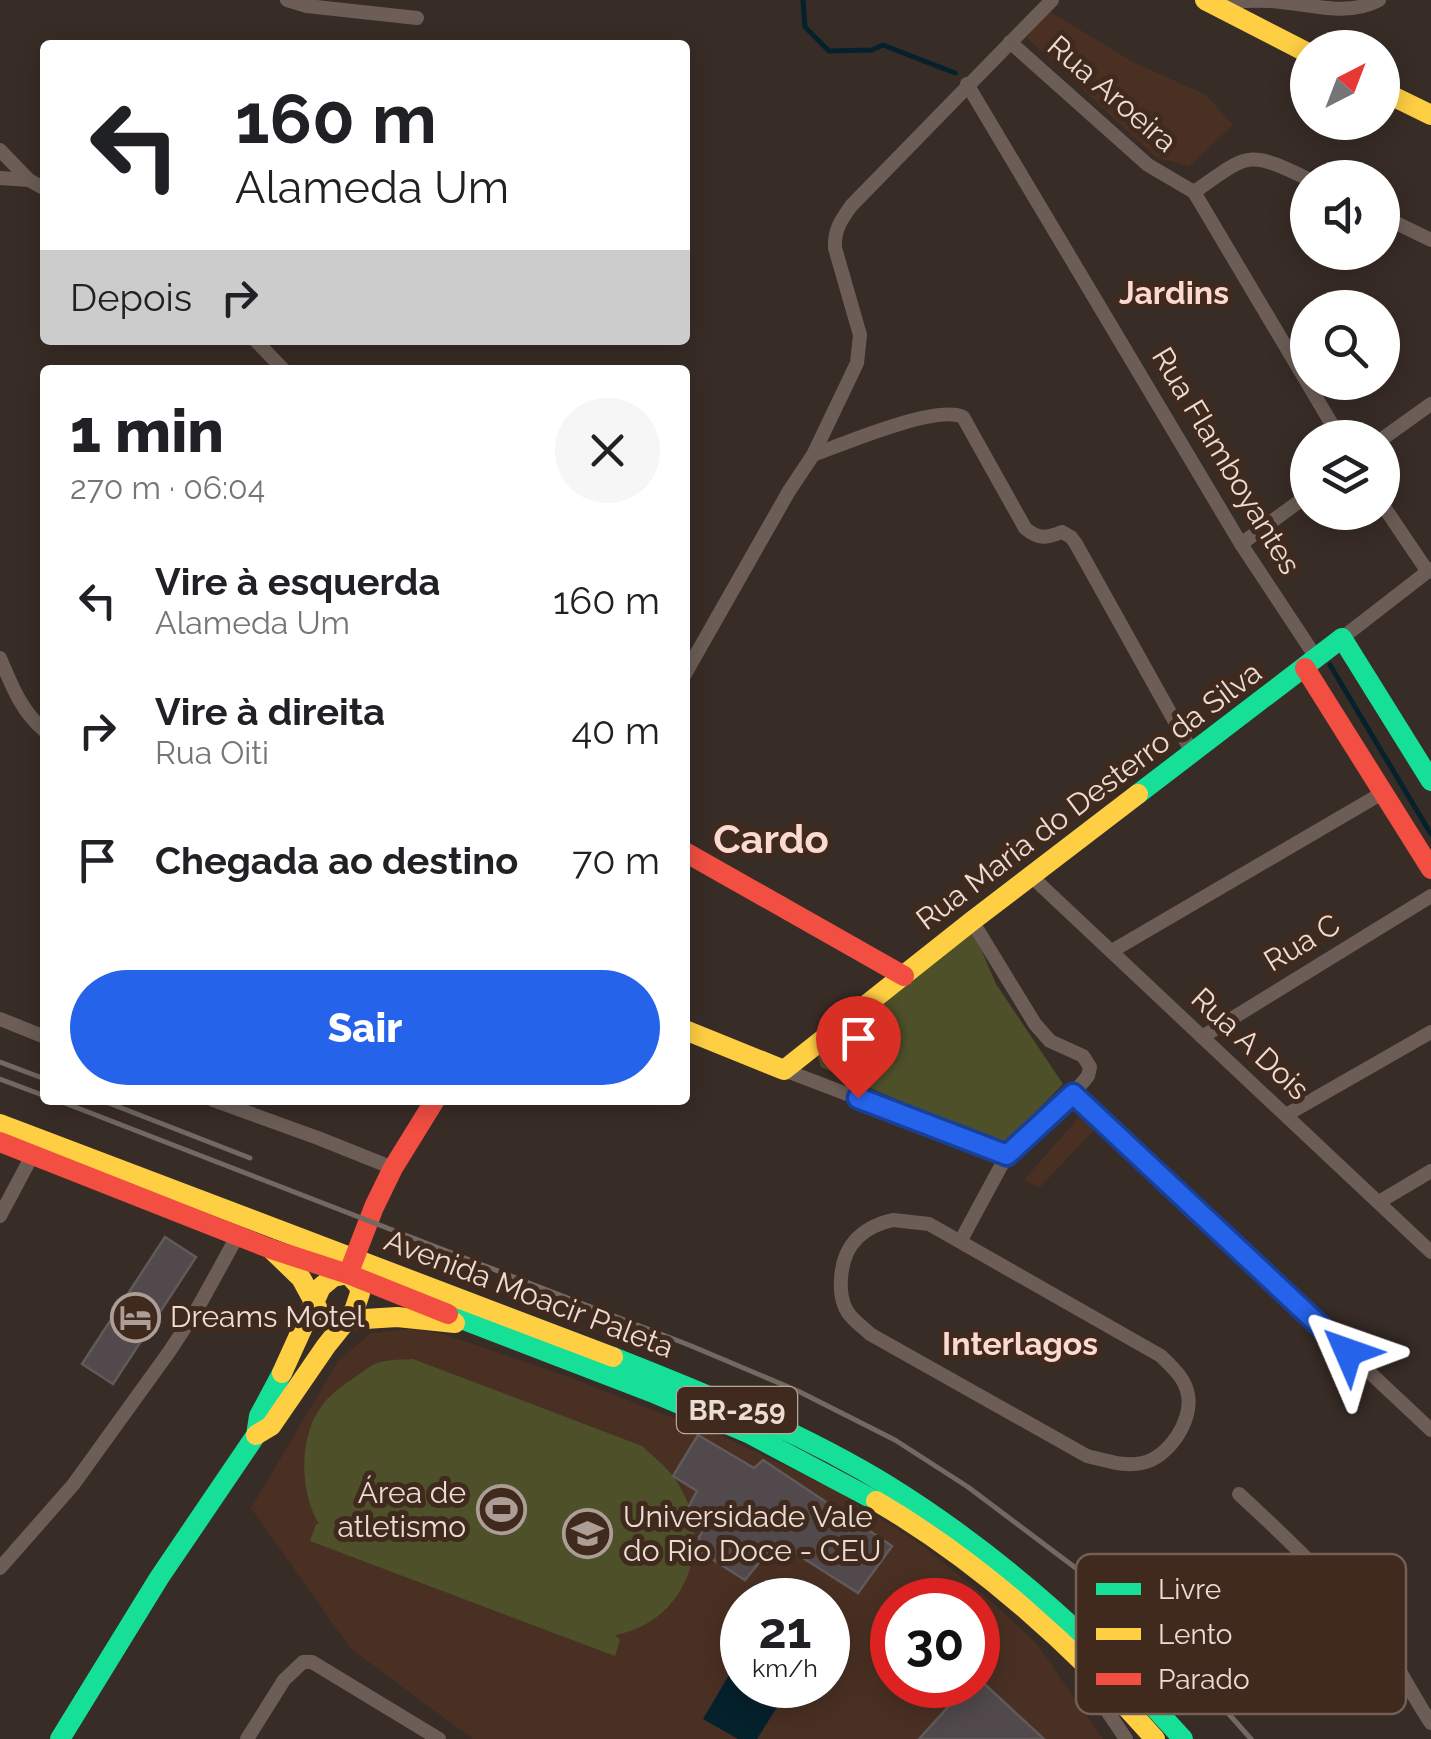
<!DOCTYPE html>
<html lang="pt">
<meta charset="utf-8">
<style>
:root{--surface:#fff;--page:#f6f6f6;--text:#202124;--muted:#757577;--accent:#2563eb}
body{margin:0;font-family:Raleway,sans-serif;background:var(--page);color:var(--text);height:100vh;display:flex;flex-direction:column;font-size:38px;white-space:nowrap}
*{box-sizing:border-box;margin:0}
p{font-size:32px;color:var(--muted)}
.icon{flex:none;width:55px;height:55px;fill:none;stroke:currentColor;stroke-width:2;stroke-linecap:round;stroke-linejoin:round}
.map{position:relative;flex:1;overflow:hidden}
.drawer{position:absolute;left:40px;top:365px;width:650px;height:740px;display:flex;flex-direction:column;background:var(--surface);border-radius:10px;box-shadow:0 5px 25px #0003}
.drawer>*{flex:none}
.hud{position:absolute;left:40px;top:40px;width:650px;height:305px;border-radius:10px;box-shadow:0 5px 25px #0003;background:#fff;color:var(--text);overflow:hidden}
.needle{width:65px;rotate:42deg}
.fabs{position:absolute;left:1290px;top:30px;display:grid;gap:20px}
.fabs a{display:grid;place-items:center;width:110px;height:110px;border-radius:50%;background:var(--surface);box-shadow:0 5px 25px #0003;font-size:50px}
.speed{position:absolute;left:720px;top:1578px;display:flex;gap:20px;font-size:50px;font-weight:700;text-align:center}
.speed>*{display:grid;place-content:center;width:130px;height:130px;border-radius:50%;background:var(--surface);box-shadow:0 5px 25px #0003;line-height:1}
.speed small{font-size:25px;font-weight:400}
.speed .limit{border:15px solid #d22;background:#fff;color:#111}
.pin{position:absolute;display:grid;place-items:center;width:85px;height:85px;color:#fff;margin:-102px -42px;border-radius:50% 50% 50% 0;rotate:-45deg;box-shadow:0 0 10px #0007}
.pin .icon{rotate:45deg}
.me{position:absolute;width:110px;margin:-55px;rotate:313deg;stroke-linejoin:round;filter:drop-shadow(0 0 8px #0008)}
.turn{display:flex;align-items:center;gap:35px;height:210px;padding:0 30px;font-size:45px}
.turn .icon{width:130px;height:130px;stroke-width:2.5}
.turn b{display:block;font-size:70px;line-height:85px}
.then{display:flex;align-items:center;height:95px;padding:0 30px;background:#0003;gap:20px;font-size:38px}
.round{display:grid;place-items:center;flex:none;width:105px;height:105px;border-radius:52px;background:var(--page)}
.overview{display:flex;align-items:center;justify-content:space-between;height:170px;padding:0 30px}
h1{font-size:60px;font-weight:800;line-height:75px}
.cta{display:flex;gap:20px;margin-top:auto;padding:20px 30px}
.cta a{flex:1;height:115px;border-radius:60px;background:var(--accent);color:#fff;font-size:40px;font-weight:800;line-height:115px;text-align:center}
ul{padding:0;list-style:none}
li{display:flex;align-items:center;gap:30px;height:130px;padding:0 30px}
li div{flex:1}
li b{display:block;font-size:38px}
li em{font-style:normal}
.map>svg:first-child{display:block}
.built{fill:#4a3023;fill-rule:evenodd}
.green{fill:#4e502a}
.water{fill:#05212c}
.lines{fill:none;stroke-linecap:round;stroke-linejoin:round}
.stream{stroke:#05212c;stroke-width:5}
.building{fill:#51494b;stroke:#615a5b;stroke-width:2.5}
.street{stroke:#6c5e57;stroke-width:14}
.fast{stroke:#16e098;stroke-width:20}
.slow{stroke:#ffcf43;stroke-width:20}
.jam{stroke:#f24e42;stroke-width:20}
.rail{stroke:#736862;stroke-width:5}
.route-casing{stroke:#184099;stroke-width:25}
.route{stroke:#2563eb;stroke-width:18}
.labels{text-anchor:middle;stroke-width:10;stroke-linejoin:round;paint-order:stroke}
.shield{fill:#402a1e;stroke:#b8a79d;stroke-width:2.5}
.shield-label{font-size:28px;font-weight:bold;fill:#ebdcd4}
.street-label{font-size:30px;fill:#ebdcd4;stroke:#402a1e}
.poi-label{font-size:30px;fill:#ebdcd4;stroke:#402a1e;text-anchor:start}
.neighbourhood-label{font-size:32px;font-weight:bold;fill:#fcdad1;stroke:#402a1e}
.district-label{font-size:40px;font-weight:bold;fill:#fcdad1;stroke:#402a1e}
.key{fill:#402a1e;stroke:#735f55;stroke-width:2.5}
.key-label{font-size:28px;fill:#ebdcd4}
</style>
<div class="map">
<svg width="1431" height="1739" viewBox="0 0 1431 1739">
<rect width="100%" height="100%" fill="#382c26"/>
<g class="built">
<path d="M1047,10L1133,62L1206,95L1233,125L1189,166L1156,157L1027,38Z"/>
<path d="M1081,1115L1095,1129L1039,1188L1024,1180Z"/>
<path d="M411,1329L446,1335L566,1376L735,1442L830,1487L919,1543L990,1600L1036,1643L1103,1739H473L351,1649L251,1508L339,1360L371,1333ZM742,1600H828V1685H742ZM892,1600H978V1685H892Z"/>
</g>
<g class="green">
<path d="M972,928L996,984L1063,1084L1003,1145L821,1067L816,1052Z"/>
<path d="M413,1359L642,1446C656,1459 671,1470 680,1487C715,1545 684,1623 615,1635L620,1640L615,1656L310,1541L316,1524H319C299,1491 298,1434 324,1403C331,1394 344,1384 354,1378C362,1372 372,1364 381,1362C391,1359 403,1360 413,1359Z"/>
</g>
<path class="water" d="M742,1653V1685H791L757,1739H738L703,1719Z"/>
<g class="lines">
<g class="stream">
<path d="M803,0L805,27L829,51L872,50L883,45L955,73"/>
<path d="M1330,665L1431,834"/>
</g>
</g>
<g class="building">
<path d="M165,1237L196,1257L113,1384L82,1364Z"/>
<path d="M698,1435L754,1468L763,1460L892,1546L858,1593L781,1544L765,1555L745,1580L701,1552L699,1537L708,1524L695,1514L689,1506L697,1491L673,1476Z"/>
<path d="M892,1610V1646L887,1647L879,1613Z"/>
<path d="M978,1678L1044,1739H919L968,1685H978Z"/>
</g>
<g class="lines">
<g class="street">
<path d="M287,0L307,6L417,18"/>
<path d="M1216,3C1235,1 1253,0 1271,1C1306,3 1347,18 1379,0"/>
<path d="M1010,42L1148,165L1194,192L1340,438"/>
<path d="M967,84L1241,544L1317,659"/>
<path d="M0,150L29,180L45,189"/>
<path d="M0,178L29,180"/>
<path d="M1194,192C1249,154 1246,149 1308,179"/>
<path d="M1382,216L1431,240"/>
<path d="M255,340L284,370"/>
<path d="M1382,439L1431,404"/>
<path d="M813,455C843,444 937,404 963,417L1025,528C1039,540 1046,538 1062,532L1071,537L1076,544L1193,754"/>
<path d="M1382,504L1428,572"/>
<path d="M1241,544L1308,495"/>
<path d="M1342,638L1431,569"/>
<path d="M0,658C12,686 21,711 45,731"/>
<path d="M685,674L789,491L813,455L857,363L860,335L835,248C834,230 841,220 851,206L1052,0"/>
<path d="M1031,876L1431,1252"/>
<path d="M1112,951L1384,792"/>
<path d="M0,1019L45,1037"/>
<path d="M1202,1037L1431,896"/>
<path d="M784,1070L1007,1155"/>
<path d="M1073,1094L1431,1430"/>
<path d="M213,1100L318,1138L393,1168"/>
<path d="M1286,1115L1431,1032"/>
<path d="M1379,1202L1431,1171"/>
<path d="M0,1216L33,1154"/>
<path d="M893,1220L929,1224L1161,1356C1173,1368 1185,1378 1188,1395C1193,1421 1168,1458 1142,1463C1124,1467 1104,1460 1087,1456L870,1334C863,1327 852,1320 847,1311C842,1303 840,1290 841,1280C842,1247 861,1227 893,1220Z"/>
<path d="M961,1240L1007,1155L1073,1094L1088,1076L1090,1067L1083,1056L1050,1041L1035,1024L972,921"/>
<path d="M1239,1494C1292,1543 1344,1592 1387,1651C1403,1674 1415,1700 1431,1723"/>
<path d="M0,1568L73,1485L169,1352L196,1311L238,1235"/>
<path d="M1083,1675L1126,1739"/>
<path d="M247,1739L284,1680L303,1662H312L439,1739"/>
</g>
<g class="fast">
<path d="M1138,794L1342,638L1431,781"/>
<path d="M448,1314L656,1394L748,1433L876,1501"/>
<path d="M613,1357C707,1394 802,1433 889,1486C1000,1555 1096,1642 1183,1739"/>
<path d="M60,1739L159,1578L256,1435L259,1416L282,1373"/>
</g>
<g class="slow">
<path d="M1205,0L1308,53"/>
<path d="M1382,91L1431,115"/>
<path d="M685,1030L784,1070L972,921L1138,794"/>
<path d="M0,1124L613,1357"/>
<path d="M271,1249L301,1278L320,1313L333,1321L397,1317L455,1323"/>
<path d="M282,1373L321,1287L333,1277L348,1274"/>
<path d="M256,1435L271,1426L326,1346L354,1311L360,1293L359,1286L348,1274"/>
<path d="M876,1501C979,1561 1077,1649 1155,1739"/>
</g>
<g class="jam">
<path d="M1305,668L1431,869"/>
<path d="M685,852L904,976"/>
<path d="M0,1142L271,1249L348,1274L448,1314"/>
<path d="M349,1272L374,1207L393,1168L435,1100"/>
</g>
<g class="rail">
<path d="M0,1062L45,1079"/>
<path d="M0,1079L45,1096"/>
<path d="M57,1100L689,1345L798,1391L895,1440L968,1487L1101,1587L1212,1695L1251,1739"/>
<path d="M101,1100L250,1158"/>
</g>
</g>
<g class="lines">
<defs>
<path id="route" d="M858,1098L1007,1155L1073,1094L1348,1352"/>
</defs>
<use href="#route" class="route-casing"/>
<use href="#route" class="route"/>
</g>
<defs>
<symbol id="hotel-ring" viewBox="-11 -11 22 22"><circle r="9.5" fill="#402a1e" stroke="#ac9e97" stroke-width="1.5"/><path d="M-6-4.5h1.5V1H6V5H4.5V3h-9V5H-6ZM-4 0a1.8 1.8 0 1 1 3.6 0ZM.5 0V-2.5h3Q6-2.5 6 0Z" fill="#ac9e97"/></symbol>
<symbol id="stadium-ring" viewBox="-11 -11 22 22"><circle r="9.5" fill="#402a1e" stroke="#ac9e97" stroke-width="1.5"/><path d="M0-5a6.5 5 0 1 0 0 10a6.5 5 0 1 0 0-10ZM-3.5-1.8h7v3.6h-7Z" fill="#ac9e97"/></symbol>
<symbol id="university-ring" viewBox="-11 -11 22 22"><circle r="9.5" fill="#402a1e" stroke="#ac9e97" stroke-width="1.5"/><path d="M0-5L7-2L0 1L-7-2ZM-4 1L0 2.5L4 1V4Q0 6-4 4Z" fill="#ac9e97"/></symbol>
</defs>
<g fill-rule="evenodd">
<use href="#hotel-ring" x="108" y="1290" width="55" height="55"/>
<use href="#stadium-ring" x="474" y="1482" width="55" height="55"/>
<use href="#university-ring" x="560" y="1506" width="55" height="55"/>
</g>
<g class="labels">
<rect class="shield" x="677" y="1387" width="120" height="46" rx="8"/>
<g class="shield-label">
<text x="737" y="1420">BR-259</text>
</g>
<g class="street-label">
<text transform="translate(1112 94) rotate(41)" y="10">Rua Aroeira</text>
<text transform="translate(1226 461) rotate(59)" y="10">Rua Flamboyantes</text>
<text transform="translate(1089 796) rotate(-37)" y="10">Rua Maria do Desterro da Silva</text>
<text transform="translate(1302 943) rotate(-31)" y="10">Rua C</text>
<text transform="translate(1250 1044) rotate(43)" y="10">Rua A Dois</text>
<text transform="translate(529 1294) rotate(21)" y="10">Avenida Moacir Paleta</text>
</g>
<g class="poi-label">
<text x="170" y="1327">Dreams Motel</text>
<text x="466" y="1503" text-anchor="end">Área de<tspan x="466" dy="34">atletismo</tspan></text>
<text x="623" y="1527">Universidade Vale<tspan x="623" dy="34">do Rio Doce - CEU</tspan></text>
</g>
<g class="neighbourhood-label">
<text x="1174" y="304">Jardins</text>
<text x="1020" y="1355">Interlagos</text>
</g>
<g class="district-label">
<text x="771" y="853">Cardo</text>
</g>
</g>
<rect x="1076" y="1554" width="330" height="160" rx="15" class="key"/>
<rect x="1096" y="1583" width="45" height="12" fill="#16e098"/>
<rect x="1096" y="1628" width="45" height="12" fill="#ffcf43"/>
<rect x="1096" y="1673" width="45" height="12" fill="#f24e42"/>
<g class="key-label">
<text x="1158" y="1599">Livre</text>
<text x="1158" y="1644">Lento</text>
<text x="1158" y="1689">Parado</text>
</g>
</svg>
<div class="fabs">
<a><svg class="needle" viewBox="-14 -14 28 28"><path d="M0-13l5 13h-10z" fill="#e53935"/><path d="M0 13l5-13h-10z" fill="#757577"/></svg></a>
<a><svg class="icon" aria-label="sound" viewBox="0 0 24 24"><path d="M4 9h4l5-4v14l-5-4H4zM17 9q2 3 0 6"/></svg></a>
<a><svg class="icon" aria-label="search" viewBox="0 0 24 24"><circle cx="10" cy="10" r="6"/><path d="M15 15l6 6"/></svg></a>
<a><svg class="icon" aria-label="layers" viewBox="0 0 24 24"><path d="M12 4l9 5-9 5-9-5zM3 14l9 5 9-5"/></svg></a>
</div>
<div class="speed"><div>21<small>km/h</small></div><div class="limit">30</div></div>
<div class="pin" style="left:858px;top:1098px;background:#d93025"><svg class="icon" aria-label="arrive" viewBox="0 0 24 24"><path d="M6 21V4h12l-3 4 3 4H6"/></svg></div>
<svg class="me" style="left:1348px;top:1352px" viewBox="-20 -20 40 40"><path d="M0-17L14 15 0 8-14 15z" fill="#2563eb" stroke="#fff" stroke-width="4"/></svg>
<div class="hud">
<div class="turn"><svg class="icon" aria-label="left" viewBox="0 0 24 24"><path d="M17 20v-9H6M10 6l-5 5 5 5"/></svg><div><b>160 m</b>Alameda Um</div></div>
<div class="then">Depois<svg class="icon" aria-label="right" viewBox="0 0 24 24"><path d="M7 20v-9h11M14 6l5 5-5 5"/></svg></div>
</div>
<section class="drawer">
<div class="overview"><div><h1>1 min</h1><p>270 m · 06:04</p></div><a class="round"><svg class="icon" aria-label="close" viewBox="0 0 24 24"><path d="M6 6l12 12M18 6L6 18"/></svg></a></div>
<ul>
<li><svg class="icon" aria-label="left" viewBox="0 0 24 24"><path d="M17 20v-9H6M10 6l-5 5 5 5"/></svg><div><b>Vire à esquerda</b><p>Alameda Um</p></div><em>160 m</em></li>
<li><svg class="icon" aria-label="right" viewBox="0 0 24 24"><path d="M7 20v-9h11M14 6l5 5-5 5"/></svg><div><b>Vire à direita</b><p>Rua Oiti</p></div><em>40 m</em></li>
<li><svg class="icon" aria-label="arrive" viewBox="0 0 24 24"><path d="M6 21V4h12l-3 4 3 4H6"/></svg><div><b>Chegada ao destino</b></div><em>70 m</em></li>
</ul>
<div class="cta"><a>Sair</a></div>
</section>
</div>
